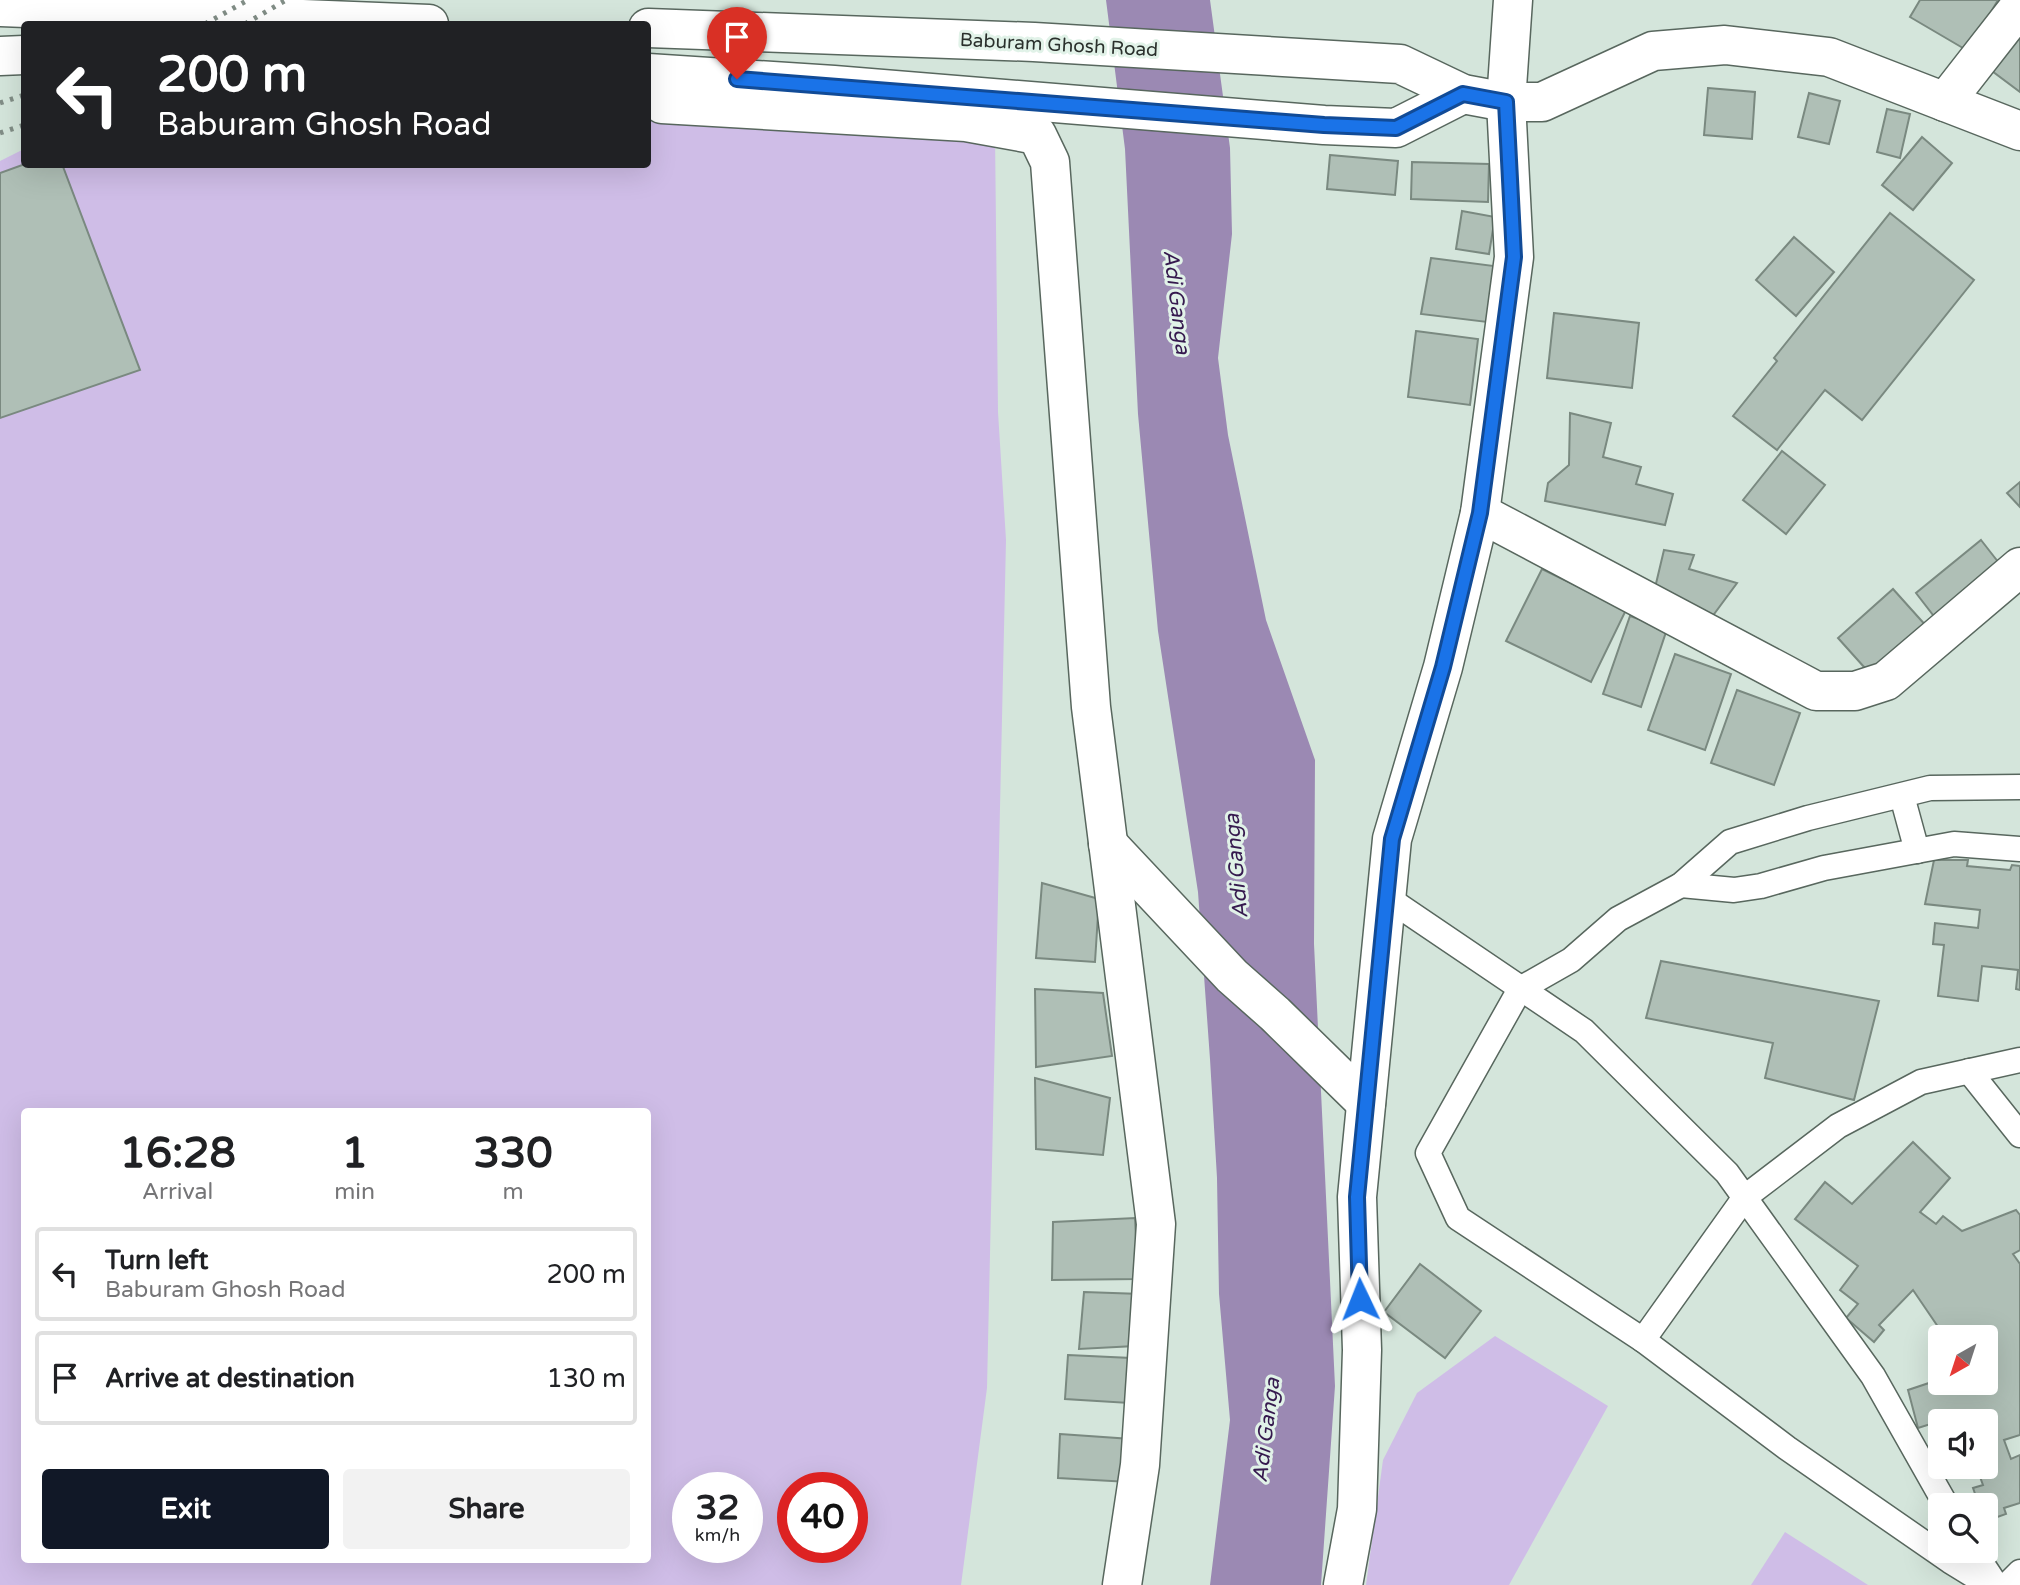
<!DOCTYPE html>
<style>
:root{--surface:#fff;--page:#f2f2f2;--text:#202124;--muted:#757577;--line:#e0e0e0;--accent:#111827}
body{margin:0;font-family:"Varela Round",sans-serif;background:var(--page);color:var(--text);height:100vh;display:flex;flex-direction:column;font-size:26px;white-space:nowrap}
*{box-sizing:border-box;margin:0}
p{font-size:23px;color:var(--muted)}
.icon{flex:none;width:38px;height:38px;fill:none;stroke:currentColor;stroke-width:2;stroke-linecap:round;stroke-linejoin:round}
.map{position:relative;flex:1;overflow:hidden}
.sheet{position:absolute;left:21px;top:1108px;width:630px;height:455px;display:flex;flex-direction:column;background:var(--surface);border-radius:7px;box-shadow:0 7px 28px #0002}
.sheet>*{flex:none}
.guide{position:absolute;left:21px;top:21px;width:630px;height:147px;border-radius:7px;box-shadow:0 7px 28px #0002;background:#202124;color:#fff;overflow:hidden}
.needle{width:46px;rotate:219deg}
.fabs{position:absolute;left:1928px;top:1325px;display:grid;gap:14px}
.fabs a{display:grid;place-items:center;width:70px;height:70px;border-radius:7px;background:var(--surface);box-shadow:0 7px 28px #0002;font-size:35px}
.speed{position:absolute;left:672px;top:1472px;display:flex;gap:14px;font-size:35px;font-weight:700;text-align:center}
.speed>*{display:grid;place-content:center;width:91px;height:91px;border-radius:50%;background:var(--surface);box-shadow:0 7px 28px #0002;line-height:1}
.speed small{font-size:18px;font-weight:400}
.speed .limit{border:10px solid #d22;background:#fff;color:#111}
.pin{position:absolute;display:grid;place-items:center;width:60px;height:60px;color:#fff;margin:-72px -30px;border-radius:50% 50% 50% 0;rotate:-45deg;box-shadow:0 0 7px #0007}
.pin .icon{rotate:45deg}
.me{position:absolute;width:77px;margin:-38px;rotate:358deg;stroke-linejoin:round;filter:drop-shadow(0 0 5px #0008)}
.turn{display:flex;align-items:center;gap:24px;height:147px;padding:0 21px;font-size:32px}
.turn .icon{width:91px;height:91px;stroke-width:2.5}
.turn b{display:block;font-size:49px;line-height:60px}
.eta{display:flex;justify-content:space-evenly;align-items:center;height:119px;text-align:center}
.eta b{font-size:42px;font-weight:800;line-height:49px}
.cta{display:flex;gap:14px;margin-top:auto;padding:14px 21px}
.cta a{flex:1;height:80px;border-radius:7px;background:var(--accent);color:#fff;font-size:28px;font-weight:800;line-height:80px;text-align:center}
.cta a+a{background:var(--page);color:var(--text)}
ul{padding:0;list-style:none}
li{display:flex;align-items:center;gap:21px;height:94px;margin:0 14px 10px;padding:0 7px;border:4px solid var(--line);border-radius:7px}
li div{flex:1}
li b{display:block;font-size:26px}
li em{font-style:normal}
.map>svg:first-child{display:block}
.green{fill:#cfbde7;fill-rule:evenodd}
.water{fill:#9b89b3}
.building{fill:#afbfb6;stroke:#7a8980;stroke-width:2}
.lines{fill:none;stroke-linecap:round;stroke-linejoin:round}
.service-casing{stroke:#58675e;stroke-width:27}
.minor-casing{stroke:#58675e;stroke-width:41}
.tertiary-casing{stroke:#58675e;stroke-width:41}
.secondary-casing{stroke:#58675e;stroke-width:41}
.service{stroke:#fff;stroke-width:24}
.minor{stroke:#fff;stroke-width:38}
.tertiary{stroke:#fff;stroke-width:38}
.secondary{stroke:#fff;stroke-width:38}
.rail{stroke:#818d86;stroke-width:5;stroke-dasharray:3.5 7;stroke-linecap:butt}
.route-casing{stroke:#114b97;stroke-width:18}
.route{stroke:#1a73e8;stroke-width:12}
.labels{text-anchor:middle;stroke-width:6;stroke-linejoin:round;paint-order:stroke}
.street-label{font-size:19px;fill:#2a302c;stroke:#e1f2e8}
.water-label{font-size:21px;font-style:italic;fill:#35194e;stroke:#e1f2e8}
</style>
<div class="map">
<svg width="2020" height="1585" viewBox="0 0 2020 1585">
<rect width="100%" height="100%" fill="#d4e5db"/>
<g class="green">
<path d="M648,116L995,134L998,412L1006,540L987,1388L961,1585H0V161L24,149V164H648ZM24,1111H648V1559H24ZM688,1488H747V1547H688ZM793,1488H852V1547H793Z"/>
<path d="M1495,1336L1608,1406L1509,1585H1366L1383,1460L1417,1393Z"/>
<path d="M1785,1532L1868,1585H1751Z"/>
</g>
<path class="water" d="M1106,0H1210L1230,148L1232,234L1218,358L1228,435L1266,620L1315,760L1314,944L1335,1386L1321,1585H1210L1230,1420L1219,1294L1217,1178L1210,1059L1198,892L1158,631L1138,414L1125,149Z"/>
<g class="building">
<path d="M1920,0H1998L1968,51L1910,17Z"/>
<path d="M2020,33V92L1992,71Z"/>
<path d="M1708,88L1755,92L1752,139L1704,135Z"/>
<path d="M1809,93L1840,101L1829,144L1798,137Z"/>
<path d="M1887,109L1910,114L1900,158L1877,152Z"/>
<path d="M1922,137L1952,163L1913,210L1882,185Z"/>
<path d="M1330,155L1398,161L1395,195L1327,189Z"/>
<path d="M1412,162L1489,164L1488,202L1411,199Z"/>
<path d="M25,164H62L140,370L0,418V173Z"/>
<path d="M1462,211L1495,217L1489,254L1456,249Z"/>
<path d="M1890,213L1974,280L1862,420L1825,390L1777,450L1733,416L1777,361L1774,358Z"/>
<path d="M1794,237L1834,272L1796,316L1756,280Z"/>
<path d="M1431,258L1494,266L1487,322L1421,314Z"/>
<path d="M1554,313L1639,323L1632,388L1547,378Z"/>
<path d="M1416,331L1478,339L1470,405L1408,397Z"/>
<path d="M1570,413L1611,423L1603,457L1641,467L1636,484L1673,494L1665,525L1545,501L1548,483L1569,465Z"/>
<path d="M1782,451L1825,485L1786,534L1743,500Z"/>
<path d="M2020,482V507L2007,493Z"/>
<path d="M1981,540L2006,572L1940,624L1916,593Z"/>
<path d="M1664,550L1694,555L1689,569L1737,583L1706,625L1654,592Z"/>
<path d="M1542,569L1626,610L1591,682L1506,641Z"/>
<path d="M1893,589L1928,628L1873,677L1838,638Z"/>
<path d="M1630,616L1667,629L1641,707L1603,694Z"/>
<path d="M1675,654L1731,674L1705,750L1648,730Z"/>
<path d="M1737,690L1800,713L1774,785L1711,763Z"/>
<path d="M1934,860H1968L1967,866L2010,870L2012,865L2020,866V990L2016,989L2018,970L1982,966L1978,1001L1938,996L1944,945L1933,944L1935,923L1978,928L1980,910L1925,904Z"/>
<path d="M1042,883L1099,899L1095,962L1036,958Z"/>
<path d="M1661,961L1879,1001L1854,1100L1765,1078L1773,1043L1646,1018Z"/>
<path d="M1035,989L1103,993L1112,1056L1036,1067Z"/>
<path d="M1035,1078L1110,1098L1103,1155L1036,1149Z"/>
<path d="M1913,1142L1950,1178L1920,1212L1936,1224L1943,1216L1962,1231L2016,1210L2020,1215V1250L2013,1254L2020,1264V1435L2004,1440L2011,1459L2020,1455V1503L2004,1508L2006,1514L1986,1521V1505H1979L1973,1488L1983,1485L1976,1466H1986V1421H1958L1956,1416L1918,1428L1908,1390L1941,1379V1382H1986V1337H1945L1913,1290L1879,1325L1884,1330L1874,1342L1846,1318L1858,1304L1840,1290L1858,1266L1795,1219L1825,1182L1852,1204Z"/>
<path d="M1135,1218L1138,1279L1052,1280L1053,1222Z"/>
<path d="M1420,1264L1481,1311L1445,1358L1384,1312Z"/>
<path d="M1084,1292L1141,1294L1135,1346L1079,1349Z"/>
<path d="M1068,1355L1131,1358L1129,1403L1065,1399Z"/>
<path d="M1060,1434L1131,1439L1129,1482L1058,1478Z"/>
</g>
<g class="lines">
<defs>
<g id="service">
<path d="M1902,796L1917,851"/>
<path d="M1681,885L1734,890L1761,886L1824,868L1954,844L2020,849"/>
<path d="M1386,897L1584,1031L1727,1173L1873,1376L1946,1505"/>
<path d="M1969,1071L2020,1135"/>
<path d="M1643,1340L1745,1197L1838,1126L1921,1082L2020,1060"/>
<path d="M1973,1550L1996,1585"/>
<path d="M1989,1585L1950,1561L1787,1448L1643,1340L1458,1218L1428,1153L1520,989L1571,960L1618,919L1681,885L1730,842L1808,818L1930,788L2020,787"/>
<path d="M2007,1585L2020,1572"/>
</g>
<g id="minor">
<path d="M648,92L662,104L966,122L1037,135L1050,162L1091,707L1156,1224L1140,1465L1122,1585"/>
<path d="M1945,102L2020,6"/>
<path d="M1480,513L1816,691H1855L1886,681L2020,567"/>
<path d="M1108,844L1232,976L1275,1014L1366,1103"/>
</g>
<path id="tertiary" d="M1343,1585L1357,1509L1362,1350L1357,1197L1392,839L1443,667L1480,513L1514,257L1506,102L1513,0"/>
<g id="secondary">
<path d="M0,7L429,24"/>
<path d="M648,28L1034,42L1400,64L1463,94L1506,102H1542L1653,51L1725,45L1829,57L2020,131"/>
<path d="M0,56L24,55"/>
<path d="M648,73L834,85L1324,125L1396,128L1463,94"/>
</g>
</defs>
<use href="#service" class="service-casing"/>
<use href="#minor" class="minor-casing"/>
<use href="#tertiary" class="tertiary-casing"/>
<use href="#secondary" class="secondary-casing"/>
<use href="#service" class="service"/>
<use href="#minor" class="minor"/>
<use href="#tertiary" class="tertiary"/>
<use href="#secondary" class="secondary"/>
<g class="rail">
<path d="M205,24L248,0"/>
<path d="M245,24L286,0"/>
<path d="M0,103L24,95"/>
<path d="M0,133L24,125"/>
</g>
</g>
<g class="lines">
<defs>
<path id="route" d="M737,79L1324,125L1396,128L1463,94L1506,102L1514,257L1480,513L1443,667L1392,839L1357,1197L1360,1299"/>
</defs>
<use href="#route" class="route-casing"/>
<use href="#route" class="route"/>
</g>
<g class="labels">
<g class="street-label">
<text transform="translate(1059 44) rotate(3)" y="7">Baburam Ghosh Road</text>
</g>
<g class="water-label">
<text transform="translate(1177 302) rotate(83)" y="7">Adi Ganga</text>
<text transform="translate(1236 866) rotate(-95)" y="7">Adi Ganga</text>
<text transform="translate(1266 1430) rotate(-83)" y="7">Adi Ganga</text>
</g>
</g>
</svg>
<div class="fabs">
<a><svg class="needle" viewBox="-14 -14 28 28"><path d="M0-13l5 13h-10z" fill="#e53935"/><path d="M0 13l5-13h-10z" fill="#757577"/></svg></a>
<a><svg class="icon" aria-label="sound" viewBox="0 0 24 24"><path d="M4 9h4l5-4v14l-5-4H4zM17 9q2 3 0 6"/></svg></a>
<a><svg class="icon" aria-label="search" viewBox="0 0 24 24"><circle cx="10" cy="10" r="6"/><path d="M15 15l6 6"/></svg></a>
</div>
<div class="speed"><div>32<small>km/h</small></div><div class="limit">40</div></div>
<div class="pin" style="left:737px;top:79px;background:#d93025"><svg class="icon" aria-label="arrive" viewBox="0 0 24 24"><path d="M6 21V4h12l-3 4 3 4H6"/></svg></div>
<svg class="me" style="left:1360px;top:1299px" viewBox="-20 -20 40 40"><path d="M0-17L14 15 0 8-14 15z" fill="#1a73e8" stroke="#fff" stroke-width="4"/></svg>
<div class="guide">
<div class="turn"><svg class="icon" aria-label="left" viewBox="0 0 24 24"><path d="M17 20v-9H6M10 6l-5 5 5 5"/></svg><div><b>200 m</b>Baburam Ghosh Road</div></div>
</div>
<section class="sheet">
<div class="eta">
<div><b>16:28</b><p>Arrival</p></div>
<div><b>1</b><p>min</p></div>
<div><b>330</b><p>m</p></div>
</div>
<ul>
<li><svg class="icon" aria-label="left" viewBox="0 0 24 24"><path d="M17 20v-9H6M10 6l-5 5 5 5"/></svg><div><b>Turn left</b><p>Baburam Ghosh Road</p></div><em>200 m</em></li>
<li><svg class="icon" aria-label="arrive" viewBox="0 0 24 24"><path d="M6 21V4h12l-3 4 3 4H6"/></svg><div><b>Arrive at destination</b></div><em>130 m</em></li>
</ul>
<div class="cta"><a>Exit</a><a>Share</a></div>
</section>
</div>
